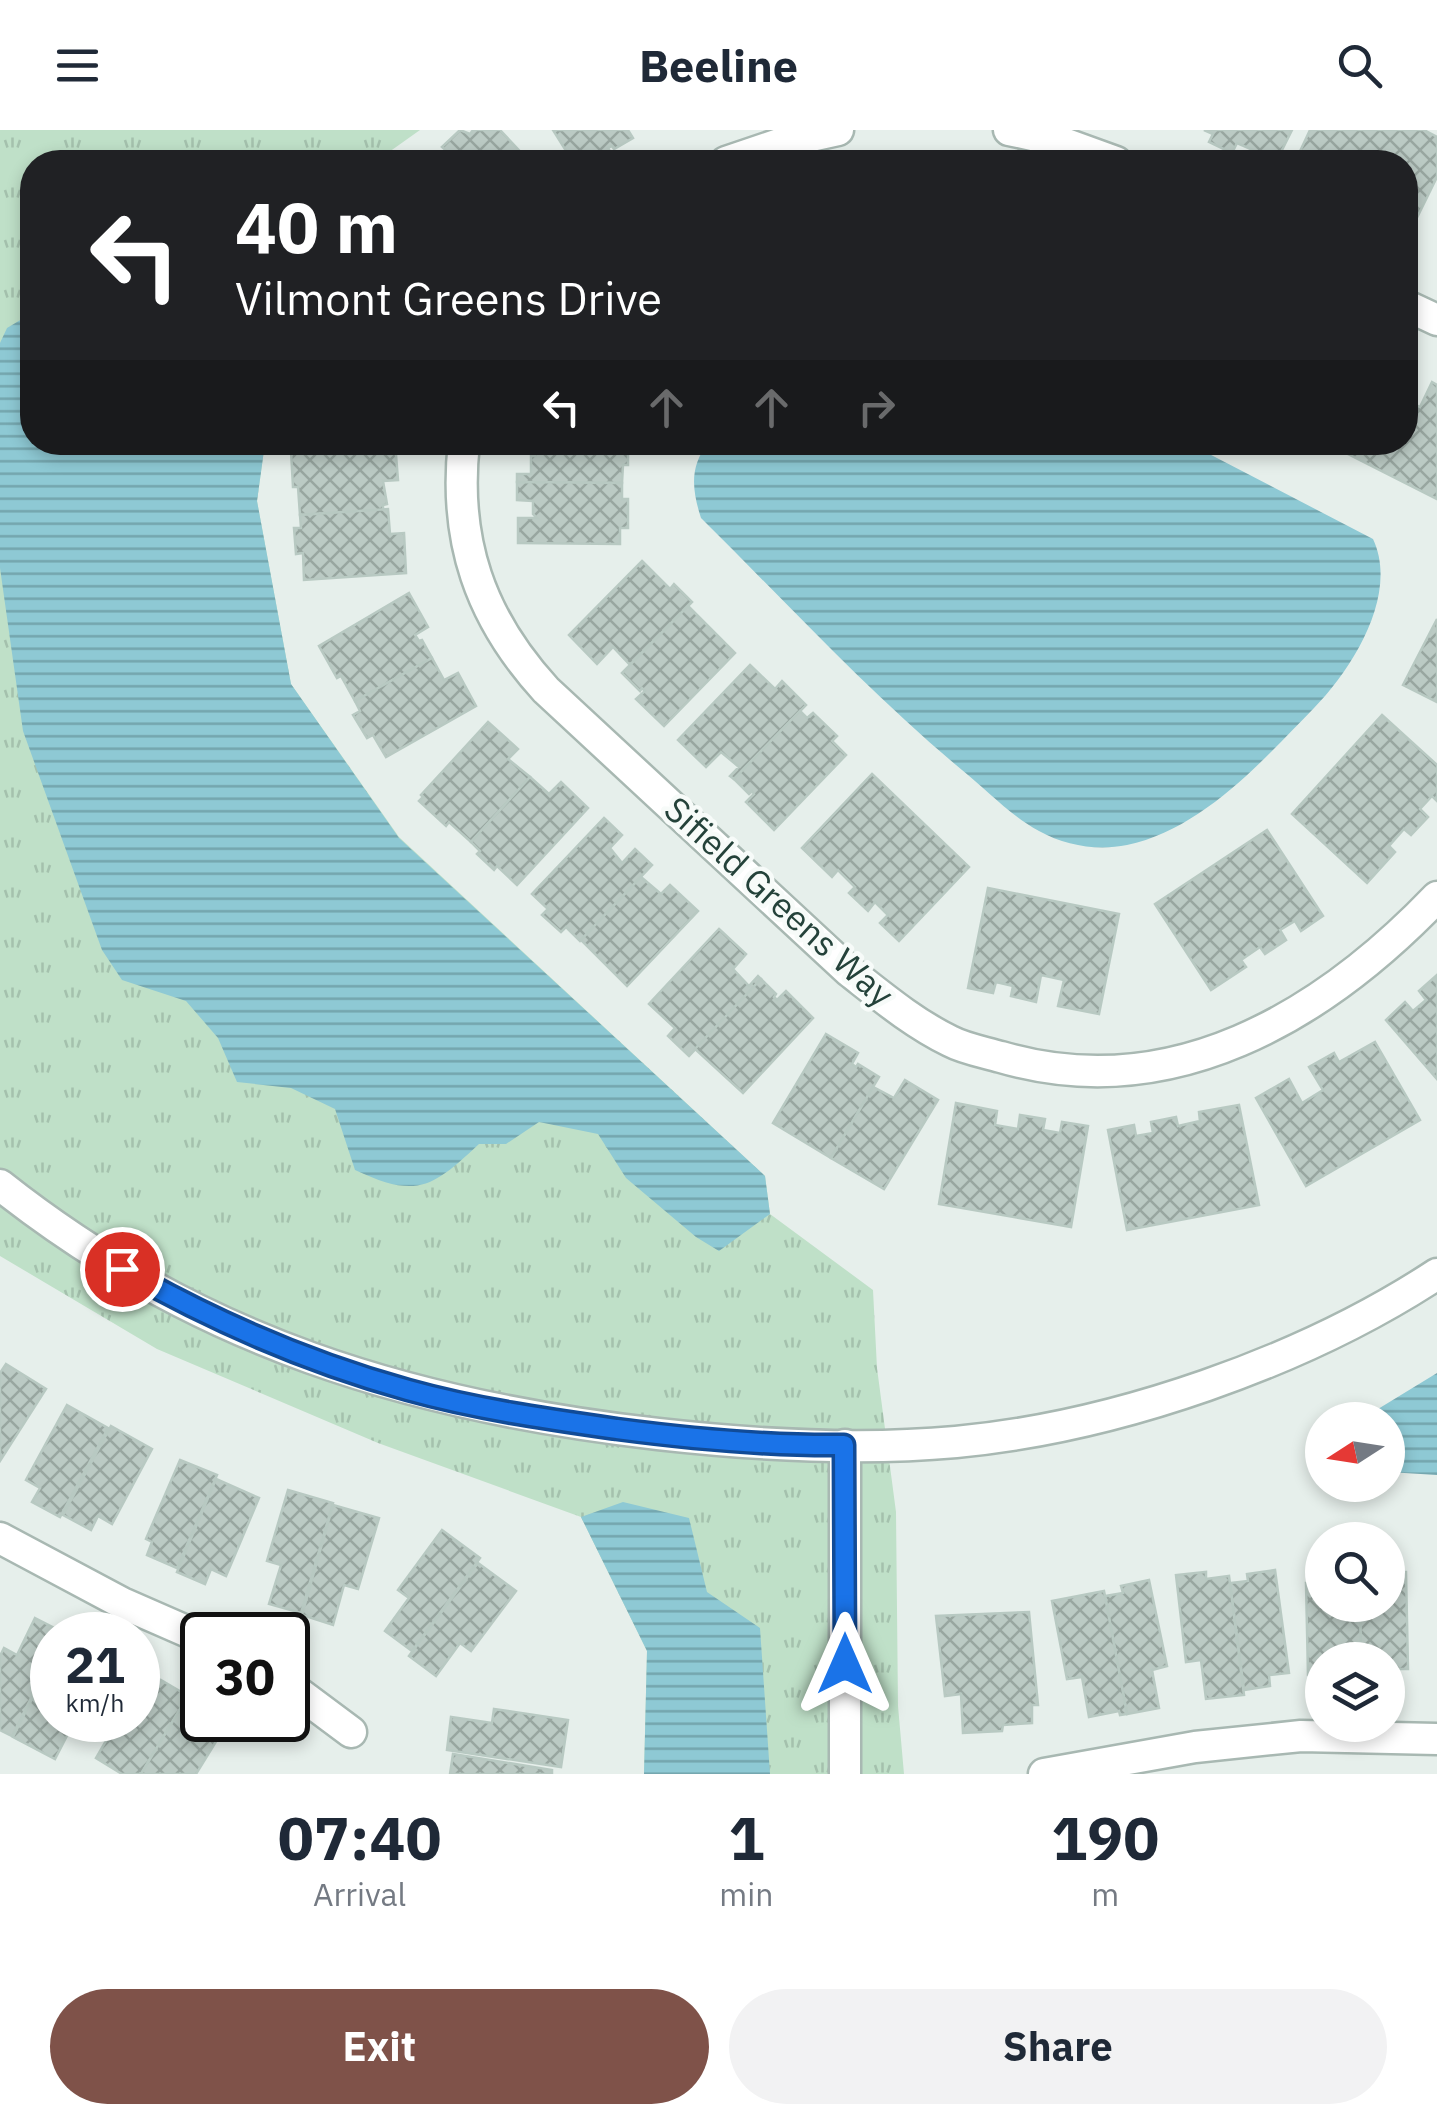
<!DOCTYPE html>
<style>
:root{--surface:#fff;--page:#f2f2f3;--text:#1f2937;--muted:#747a83;--accent:#7f5249}
body{margin:0;font-family:"IBM Plex Sans",sans-serif;background:var(--page);color:var(--text);height:100vh;display:flex;flex-direction:column;font-size:38px;white-space:nowrap}
*{box-sizing:border-box;margin:0}
p{font-size:32px;color:var(--muted)}
.icon{flex:none;width:55px;height:55px;fill:none;stroke:currentColor;stroke-width:2;stroke-linecap:round;stroke-linejoin:round}
.map{position:relative;height:1644px;overflow:hidden}
.drawer{display:flex;flex-direction:column;background:var(--surface);flex:1}
.drawer>*{flex:none}
.hud{position:absolute;left:20px;top:20px;width:1398px;height:305px;border-radius:40px;box-shadow:0 5px 15px #0003;background:#202124;color:#fff;overflow:hidden}
.needle{width:65px;rotate:258deg}
.fabs{position:absolute;left:1305px;top:1272px;display:grid;gap:20px}
.fabs a{display:grid;place-items:center;width:100px;height:100px;border-radius:50%;background:var(--surface);box-shadow:0 5px 15px #0003;font-size:50px}
.speed{position:absolute;left:30px;top:1482px;display:flex;gap:20px;font-size:50px;font-weight:700;text-align:center}
.speed>*{display:grid;place-content:center;width:130px;height:130px;border-radius:50%;background:var(--surface);box-shadow:0 5px 15px #0003;line-height:1}
.speed small{font-size:25px;font-weight:400}
.speed .limit{border:5px solid #111;border-radius:15px;background:#fff;color:#111}
.pin{position:absolute;display:grid;place-items:center;width:85px;height:85px;color:#fff;margin:-42px;border:5px solid #fff;border-radius:50%;box-shadow:0 2px 10px #0007}
.me{position:absolute;width:110px;margin:-55px;rotate:0deg;stroke-linejoin:round;filter:drop-shadow(0 0 8px #0008)}
.turn{display:flex;align-items:center;gap:35px;height:210px;padding:0 50px;font-size:45px}
.turn .icon{width:130px;height:130px;stroke-width:2.5}
.turn b{display:block;font-size:70px;line-height:85px}
.lanes{display:flex;align-items:center;height:95px;padding:0 50px;background:#0003;justify-content:center;gap:50px;direction:ltr}
.lanes .off{opacity:.35}
.eta{display:flex;justify-content:space-evenly;align-items:center;height:170px;text-align:center}
.eta b{font-size:60px;font-weight:800;line-height:70px}
.primary-button{display:flex;gap:20px;margin-top:auto;padding:20px 50px}
.primary-button a{flex:1;height:115px;border-radius:60px;background:var(--accent);color:#fff;font-size:40px;font-weight:800;line-height:115px;text-align:center}
.primary-button a+a{background:var(--page);color:var(--text)}
header{display:flex;justify-content:space-between;align-items:center;height:130px;padding:0 50px;background:var(--surface);font-size:45px;font-weight:800}
.map>svg:first-child{display:block}
.grass{fill:url(#grass-tufts)}
.water{fill:url(#water-rules)}
.building{fill:url(#building-cross-hatch);stroke:#b8c9c2;stroke-width:2.5}
.lines{fill:none;stroke-linecap:round;stroke-linejoin:round}
.street-casing{stroke:#a8b8b2;stroke-width:35}
.street{stroke:#fff;stroke-width:30}
.route-casing{stroke:#114b97;stroke-width:25}
.route{stroke:#1a73e8;stroke-width:18}
.labels{text-anchor:middle;stroke-width:9;stroke-linejoin:round;paint-order:stroke}
.street-label{font-size:35px;fill:#24423a;stroke:#f7fbf9}
</style>
<header><svg class="icon" aria-label="menu" viewBox="0 0 24 24"><path d="M4 6h16M4 12h16M4 18h16"/></svg>Beeline<svg class="icon" aria-label="search" viewBox="0 0 24 24"><circle cx="10" cy="10" r="6"/><path d="M15 15l6 6"/></svg></header>
<div class="map">
<svg width="1437" height="1644" viewBox="0 0 1437 1644">
<defs>
<pattern id="grass-tufts" width="24" height="20" patternUnits="userSpaceOnUse" patternTransform="scale(2.5)"><rect width="24" height="20" fill="#bfe0c8"/><path d="M3 7l-1-3M5 7V3M7 7l1-3M15 17l-1-3M17 17v-4M19 17l1-3" fill="none" stroke="#a4c1ad"/></pattern>
<pattern id="water-rules" width="6" height="5" patternUnits="userSpaceOnUse" patternTransform="scale(2.5)"><rect width="6" height="5" fill="#8ec9d4"/><path d="M0 2.5h6" fill="none" stroke="#74a5ad"/></pattern>
<pattern id="building-cross-hatch" width="8" height="8" patternUnits="userSpaceOnUse" patternTransform="scale(2.5)"><rect width="8" height="8" fill="#bbcac4"/><path d="M0 0l8 8M0 8l8-8" fill="none" stroke="#98a6a0"/></pattern>
</defs>
<rect width="100%" height="100%" fill="#e6efeb"/>
<path class="grass" d="M0,0H420L375,32H32V312L265,313L257,371L291,554L399,707L765,1046L770,1084L873,1160L877,1238L896,1382L898,1576L904,1644H644L647,1521L581,1387L378,1313L157,1219L0,1126Z"/>
<g class="water">
<path d="M32,183V312L265,313L257,371L291,554L399,708L765,1046L770,1084L719,1121L696,1107L626,1048L598,1004L539,992L506,1014H479C432,1058 417,1069 355,1040L335,979L291,958L237,952L218,908L186,871L122,850L102,820L23,601L0,438V213L7,198Z"/>
<path d="M709,312L1188,313L1373,409C1399,464 1353,538 1314,578C1263,630 1203,699 1127,715C1098,721 1066,716 1039,701C1012,687 987,660 962,640C869,563 787,473 701,388C692,360 689,336 709,312Z"/>
<path d="M1437,1243V1345L1388,1342V1290H1360Z"/>
<path d="M623,1372L689,1388L707,1462L760,1498L770,1644H644L647,1521L581,1387Z"/>
</g>
<g class="building">
<path d="M460,0L470,4L473,0H500L530,32H442L449,23L442,17Z"/>
<path d="M553,0H628L633,8L614,19L612,16L608,18L615,30L610,32H573Z"/>
<path d="M1204,0H1292L1276,32H1252L1248,31L1253,20L1237,13L1232,23L1209,12L1213,4Z"/>
<path d="M1310,0H1424L1437,7V47L1408,106L1405,104V32H1295Z"/>
<path d="M1432,252L1437,255V369L1328,314L1405,312V269L1420,277Z"/>
<path d="M363,312H395L398,350L383,351L387,374L383,375V380L300,385L298,357H293L291,321L295,317Z"/>
<path d="M518,312H628V335H623L622,353L517,352V344H531V326H535V322L518,321Z"/>
<path d="M517,352L622,353V369H628V398H620V414L518,413V388H537L533,384V371L517,370Z"/>
<path d="M388,379L390,404L404,403L406,443L304,450L303,423L296,424L294,398H301L300,385Z"/>
<path d="M642,431L670,459L674,454L692,472L630,535L613,517L597,534L569,505Z"/>
<path d="M409,463L428,497L415,505L419,511L422,510L432,528L355,571L341,546L337,548L319,516Z"/>
<path d="M688,476L735,523L664,596L636,569L645,561L642,558L640,561L622,543Z"/>
<path d="M1437,489V572L1403,555Z"/>
<path d="M432,528L444,550L458,543L476,576L386,627L373,605L367,608L353,585L360,581L355,571Z"/>
<path d="M750,535L775,559L782,551L806,575L734,649L730,646L739,637L721,622L706,637L678,610Z"/>
<path d="M800,581L807,588L813,583L837,606L832,611L846,625L774,700L746,672L754,664L752,661L749,664L734,649Z"/>
<path d="M1382,585L1437,635V671L1432,666L1420,679L1428,687L1411,705L1404,699L1389,716L1395,722L1367,753L1292,684Z"/>
<path d="M488,592L518,619L508,629L530,647L471,712L449,692L446,696L419,671L423,667L421,665Z"/>
<path d="M872,644L969,737L899,811L880,793L888,785L875,772L868,781L849,763L855,757L838,740L832,747L802,718Z"/>
<path d="M530,647L549,664L561,652L588,678L517,755L497,736L494,740L477,724L480,721L471,712Z"/>
<path d="M604,688L622,705L610,718L622,733L635,719L652,735L580,811L566,797L561,802L542,785L548,779L532,764Z"/>
<path d="M1267,700L1323,786L1301,801L1295,791L1280,800L1286,810L1265,824L1260,817L1241,830L1246,837L1211,860L1155,774Z"/>
<path d="M641,747L661,764L670,755L698,781L627,856L581,810Z"/>
<path d="M988,758L1119,784L1099,884L1058,876L1064,850L1041,845L1036,872L1011,866L1013,856L996,852L993,863L968,858Z"/>
<path d="M719,799L746,824L733,839L749,856L758,846L761,849L689,926L668,906L675,898L649,874Z"/>
<path d="M1437,845V949L1386,890L1405,872L1413,881L1426,870L1419,861Z"/>
<path d="M761,849L776,864L774,867L777,870L786,861L813,888L743,963L695,919Z"/>
<path d="M826,904L858,923L852,934L856,937L858,934L879,947L831,1028L773,993Z"/>
<path d="M1375,912L1420,990L1306,1056L1256,968L1289,949L1302,973L1323,960L1309,937L1334,923L1339,932Z"/>
<path d="M905,950L938,970L884,1059L831,1028L873,957L894,968Z"/>
<path d="M956,973L997,981L995,995L1018,999L1020,985L1045,989L1043,1000L1060,1003L1062,992L1088,996L1071,1097L939,1074Z"/>
<path d="M1239,975L1259,1075L1127,1100L1108,1000L1134,995L1136,1006L1153,1003L1151,992L1176,987L1178,996L1200,991L1199,982Z"/>
<path d="M6,1234L46,1259L0,1331V1243Z"/>
<path d="M67,1275L108,1298L60,1387L32,1372L40,1358L26,1350Z"/>
<path d="M111,1296L152,1319L112,1394L98,1386L91,1400L63,1385Z"/>
<path d="M180,1330L217,1345L177,1438L147,1425L152,1412L146,1409Z"/>
<path d="M216,1349L259,1368L226,1446L211,1439L205,1454L177,1442Z"/>
<path d="M288,1360L333,1373L301,1483L269,1474L281,1435L267,1431Z"/>
<path d="M333,1375L379,1388L358,1459L344,1455L333,1495L302,1485Z"/>
<path d="M442,1400L480,1428L412,1521L385,1501L409,1468L398,1460Z"/>
<path d="M478,1433L516,1461L471,1521L460,1513L436,1546L409,1526Z"/>
<path d="M1275,1440L1289,1543L1269,1545L1270,1556L1244,1560L1230,1453L1248,1451L1247,1444Z"/>
<path d="M1206,1442V1449L1229,1446L1244,1565L1206,1569L1201,1530L1186,1532L1176,1445Z"/>
<path d="M1388,1442H1406L1408,1539H1391V1555H1388V1530H1361L1360,1475H1388Z"/>
<path d="M1149,1450L1167,1536L1152,1540L1159,1578L1127,1584L1105,1466L1123,1463L1121,1456Z"/>
<path d="M1306,1453H1322V1475H1360L1361,1530H1322V1545H1308Z"/>
<path d="M1104,1461L1127,1584L1120,1585L1119,1581L1089,1587L1082,1547L1067,1549L1052,1471Z"/>
<path d="M1029,1482L1038,1575H1032V1593L1003,1595L1002,1601L963,1603L961,1564L945,1566L936,1486Z"/>
<path d="M35,1488L64,1503L52,1505V1526L12,1606L0,1600V1526L4,1518L17,1525Z"/>
<path d="M52,1529V1590H75L55,1629L13,1607Z"/>
<path d="M161,1550L188,1566L141,1644H122L96,1628L118,1590H138L139,1555L153,1564Z"/>
<path d="M188,1566L202,1575V1590H211L207,1596L220,1605L196,1644H141Z"/>
<path d="M494,1579L568,1590L561,1637L447,1620L451,1587L492,1593Z"/>
<path d="M453,1624L552,1640V1644H450Z"/>
</g>
<g class="lines">
<defs>
<g id="street">
<path d="M1009,0L1055,10L1116,32"/>
<path d="M726,32L788,11L838,0"/>
<path d="M1405,175L1437,190"/>
<path d="M464,312C453,410 480,488 546,560L849,841C881,866 913,893 950,911C965,919 984,922 1001,927C1171,977 1322,887 1437,767"/>
<path d="M0,1055C198,1212 411,1276 658,1304C756,1315 857,1321 956,1312C1116,1297 1303,1232 1437,1144"/>
<path d="M845,1315V1644"/>
<path d="M0,1408L122,1473L202,1508"/>
<path d="M288,1555L351,1602"/>
<path d="M1044,1644L1195,1617L1301,1606L1437,1609"/>
</g>
</defs>
<use href="#street" class="street-casing"/>
<use href="#street" class="street"/>
</g>
<g class="lines">
<defs>
<path id="route" d="M122,1139C213,1191 307,1232 408,1260C476,1279 547,1289 617,1299C693,1309 768,1316 844,1315L845,1534"/>
</defs>
<use href="#route" class="route-casing"/>
<use href="#route" class="route"/>
</g>
<g class="labels">
<g class="street-label">
<text transform="translate(779 772) rotate(42)" y="12">Sifield Greens Way</text>
</g>
</g>
</svg>
<div class="fabs">
<a><svg class="needle" viewBox="-14 -14 28 28"><path d="M0-13l5 13h-10z" fill="#e53935"/><path d="M0 13l5-13h-10z" fill="#747a83"/></svg></a>
<a><svg class="icon" aria-label="search" viewBox="0 0 24 24"><circle cx="10" cy="10" r="6"/><path d="M15 15l6 6"/></svg></a>
<a><svg class="icon" aria-label="layers" viewBox="0 0 24 24"><path d="M12 4l9 5-9 5-9-5zM3 14l9 5 9-5"/></svg></a>
</div>
<div class="speed"><div>21<small>km/h</small></div><div class="limit">30</div></div>
<div class="pin" style="left:122px;top:1139px;background:#d93025"><svg class="icon" aria-label="arrive" viewBox="0 0 24 24"><path d="M6 21V4h12l-3 4 3 4H6"/></svg></div>
<svg class="me" style="left:845px;top:1534px" viewBox="-20 -20 40 40"><path d="M0-17L14 15 0 8-14 15z" fill="#1a73e8" stroke="#fff" stroke-width="4"/></svg>
<div class="hud">
<div class="turn"><svg class="icon" aria-label="left" viewBox="0 0 24 24"><path d="M17 20v-9H6M10 6l-5 5 5 5"/></svg><div><b>40 m</b>Vilmont Greens Drive</div></div>
<div class="lanes"><svg class="icon" aria-label="left" viewBox="0 0 24 24"><path d="M17 20v-9H6M10 6l-5 5 5 5"/></svg><svg class="icon off" aria-label="ahead" viewBox="0 0 24 24"><path d="M12 20V5M6 11l6-6 6 6"/></svg><svg class="icon off" aria-label="ahead" viewBox="0 0 24 24"><path d="M12 20V5M6 11l6-6 6 6"/></svg><svg class="icon off" aria-label="right" viewBox="0 0 24 24"><path d="M7 20v-9h11M14 6l5 5-5 5"/></svg></div>
</div>
</div>
<section class="drawer">
<div class="eta">
<div><b>07:40</b><p>Arrival</p></div>
<div><b>1</b><p>min</p></div>
<div><b>190</b><p>m</p></div>
</div>
<div class="primary-button"><a>Exit</a><a>Share</a></div>
</section>
